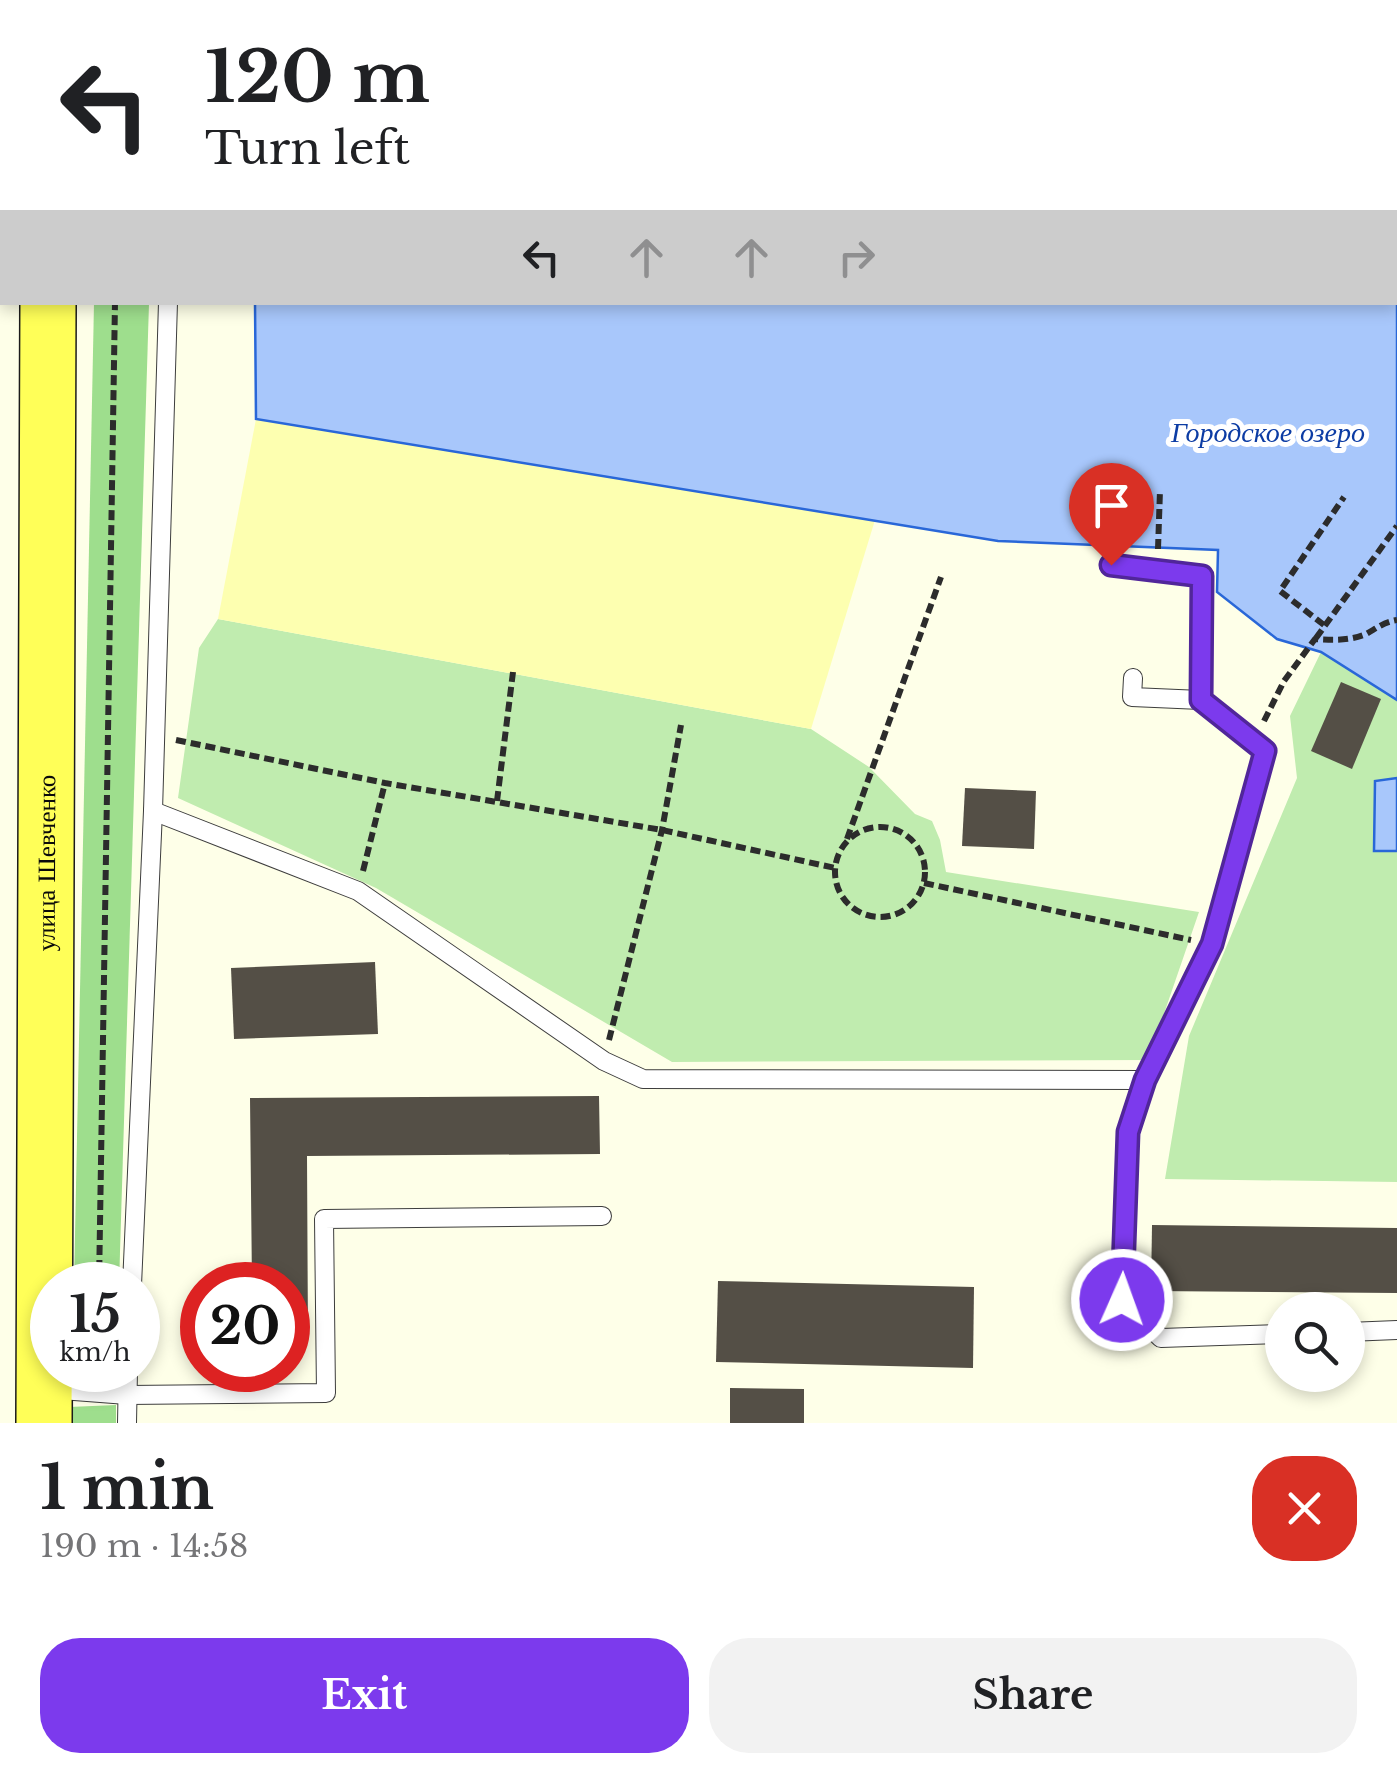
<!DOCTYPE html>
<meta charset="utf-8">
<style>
:root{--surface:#fff;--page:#f2f2f2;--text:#202124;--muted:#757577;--accent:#7c3aed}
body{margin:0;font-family:"Libre Baskerville",serif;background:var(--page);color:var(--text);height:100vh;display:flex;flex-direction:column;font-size:38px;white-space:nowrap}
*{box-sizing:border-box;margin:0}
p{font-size:32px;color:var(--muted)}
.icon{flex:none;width:55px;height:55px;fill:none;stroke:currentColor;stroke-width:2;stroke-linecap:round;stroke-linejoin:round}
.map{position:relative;height:1423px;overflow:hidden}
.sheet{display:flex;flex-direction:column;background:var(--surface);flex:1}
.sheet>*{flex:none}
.hud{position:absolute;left:0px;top:0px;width:1398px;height:305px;box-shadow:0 5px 15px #0003;background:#fff;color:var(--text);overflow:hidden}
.tools{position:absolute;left:1265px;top:1292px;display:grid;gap:20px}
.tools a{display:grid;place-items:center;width:100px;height:100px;border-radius:50%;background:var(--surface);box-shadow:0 5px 15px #0003;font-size:50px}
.speed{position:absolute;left:30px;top:1262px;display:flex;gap:20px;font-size:50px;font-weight:700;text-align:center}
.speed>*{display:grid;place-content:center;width:130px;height:130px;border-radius:50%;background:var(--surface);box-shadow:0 5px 15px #0003;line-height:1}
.speed small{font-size:25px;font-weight:400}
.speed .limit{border:15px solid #d22;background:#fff;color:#111}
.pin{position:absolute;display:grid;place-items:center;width:85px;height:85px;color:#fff;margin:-102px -42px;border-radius:50% 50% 50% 0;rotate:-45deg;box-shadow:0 0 10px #0007}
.pin .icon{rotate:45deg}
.me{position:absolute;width:110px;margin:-55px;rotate:2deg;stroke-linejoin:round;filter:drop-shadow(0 0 8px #0008)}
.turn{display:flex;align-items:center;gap:35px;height:210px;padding:0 40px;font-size:45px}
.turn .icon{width:130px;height:130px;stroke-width:2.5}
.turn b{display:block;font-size:70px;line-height:85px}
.lanes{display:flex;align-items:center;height:95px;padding:0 40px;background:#0003;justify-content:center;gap:50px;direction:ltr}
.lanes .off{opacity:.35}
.round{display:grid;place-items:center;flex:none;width:105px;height:105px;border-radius:40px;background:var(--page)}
.head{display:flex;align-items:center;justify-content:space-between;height:170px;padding:0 40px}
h1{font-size:60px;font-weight:700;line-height:75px}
.action{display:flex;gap:20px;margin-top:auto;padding:20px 40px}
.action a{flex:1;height:115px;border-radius:40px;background:var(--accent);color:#fff;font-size:40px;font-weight:700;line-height:115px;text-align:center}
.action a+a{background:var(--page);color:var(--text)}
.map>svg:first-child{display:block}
.green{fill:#c0ecaf}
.forest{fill:#9ede8d}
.sand{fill:#fdffb0}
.water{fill:#a8c7fb;stroke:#2967d8;stroke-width:2.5}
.building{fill:#544f46}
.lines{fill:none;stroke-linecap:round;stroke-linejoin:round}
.lane-casing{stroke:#3d3d3d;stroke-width:20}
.primary-casing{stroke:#1b1b1b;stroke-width:58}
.path{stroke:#2c2c2c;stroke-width:6;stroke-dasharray:10 5;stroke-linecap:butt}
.lane{stroke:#fff;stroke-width:18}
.primary{stroke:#ffff58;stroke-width:55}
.route-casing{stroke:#51269a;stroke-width:25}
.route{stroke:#7c3aed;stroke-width:18}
.labels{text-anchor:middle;stroke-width:10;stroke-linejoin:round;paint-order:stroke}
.street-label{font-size:25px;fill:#0a0a0a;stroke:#fff}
.water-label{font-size:28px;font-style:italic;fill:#0c3ca4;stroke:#fff}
</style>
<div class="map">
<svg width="1397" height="1423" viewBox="0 0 1397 1423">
<rect width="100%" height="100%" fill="#feffe8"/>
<g class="green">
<path d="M218,619L811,729L869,767L915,814L932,821L940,840L946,872L1199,912L1148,1060L672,1062L376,888L178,798L199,648Z"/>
<path d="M1321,652L1397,700V1182L1165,1179L1189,1036L1297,778L1290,716Z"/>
</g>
<g class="forest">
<path d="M94,303H149L119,1285H74Z"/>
<path d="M116,1405V1423H69V1407Z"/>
</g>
<path class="sand" d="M256,419L875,520L811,729L218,619Z"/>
<g class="water">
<path d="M250,0H1397V700L1321,652L1277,639L1217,592L1218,550L998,541L256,419L255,303L1395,302V2Z"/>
<path d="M1397,778V851H1374L1375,781Z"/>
</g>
<g class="building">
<path d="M1341,682L1381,699L1352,769L1311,751Z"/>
<path d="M965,788L1036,791L1034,849L962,846Z"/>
<path d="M375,962L378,1034L234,1039L231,968Z"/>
<path d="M599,1096L600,1154L307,1156L308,1342L288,1343V1285H252L250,1098Z"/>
<path d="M1152,1225L1397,1228V1293L1151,1291Z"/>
<path d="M718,1281L974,1287L973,1368L716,1362Z"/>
<path d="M730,1388L804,1389V1423H730Z"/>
</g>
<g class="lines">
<defs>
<g id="lane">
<path d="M176,2V0"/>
<path d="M1111,565L1202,576L1201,700"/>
<path d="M1133,678L1132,697L1201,700L1265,751L1212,944L1145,1080L1128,1132L1122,1300L1161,1338L1282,1334"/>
<path d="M153,811L358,891L604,1061L643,1079L1145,1080"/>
<path d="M132,1285L153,811L168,302"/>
<path d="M1348,1332L1397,1330"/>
<path d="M48,1389L127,1395L326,1393L324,1219L602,1216"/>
<path d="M127,1423L128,1370"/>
</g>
<g id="primary">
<path d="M49,2V0"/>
<path id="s1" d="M44,1423L48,302"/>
</g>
</defs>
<use href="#lane" class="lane-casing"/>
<use href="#primary" class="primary-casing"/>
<g class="path">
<path d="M119,2V0"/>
<path d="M1111,542L1114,469"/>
<path d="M1158,549L1160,490"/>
<path d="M1324,625L1280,591L1344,497"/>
<path d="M1316,638L1397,526"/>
<path d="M1264,721L1284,681L1315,639C1333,640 1349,641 1366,634C1377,628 1384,622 1397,620"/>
<path d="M176,740L385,783L662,830L835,868"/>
<path d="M497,801L513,672"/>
<circle cx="880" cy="872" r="45"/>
<path d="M847,839L941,577"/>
<path d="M363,871L385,783"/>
<path d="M924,883L1191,940"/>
<path d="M609,1040L662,830L681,725"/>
<path d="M99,1285L115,302"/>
</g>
<use href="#lane" class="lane"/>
<use href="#primary" class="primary"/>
</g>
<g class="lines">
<defs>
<path id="route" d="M1111,565L1202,576L1201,700L1265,751L1212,944L1145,1080L1128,1132L1122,1300"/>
</defs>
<use href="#route" class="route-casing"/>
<use href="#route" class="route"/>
</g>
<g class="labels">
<g class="street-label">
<text dy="9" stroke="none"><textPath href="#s1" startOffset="560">улица Шевченко</textPath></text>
</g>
<g class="water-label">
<text x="1268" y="442">Городское озеро</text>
</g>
</g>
</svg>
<div class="tools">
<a><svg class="icon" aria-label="search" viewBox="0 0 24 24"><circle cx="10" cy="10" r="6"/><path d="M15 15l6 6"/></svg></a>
</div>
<div class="speed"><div>15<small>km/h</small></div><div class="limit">20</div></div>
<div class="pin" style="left:1111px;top:565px;background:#d93025"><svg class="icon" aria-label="arrive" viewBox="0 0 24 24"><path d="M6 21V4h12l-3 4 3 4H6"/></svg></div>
<svg class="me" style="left:1122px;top:1300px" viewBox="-20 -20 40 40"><circle r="17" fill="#7c3aed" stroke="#fff" stroke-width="3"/><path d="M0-11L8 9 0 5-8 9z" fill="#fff"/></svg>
<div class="hud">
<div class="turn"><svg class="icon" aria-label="left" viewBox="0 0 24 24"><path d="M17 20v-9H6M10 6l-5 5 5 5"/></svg><div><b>120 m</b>Turn left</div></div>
<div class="lanes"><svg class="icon" aria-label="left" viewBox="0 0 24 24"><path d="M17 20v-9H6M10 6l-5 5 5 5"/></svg><svg class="icon off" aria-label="ahead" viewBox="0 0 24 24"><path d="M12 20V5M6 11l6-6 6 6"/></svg><svg class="icon off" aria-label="ahead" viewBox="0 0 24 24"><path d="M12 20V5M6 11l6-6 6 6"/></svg><svg class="icon off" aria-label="right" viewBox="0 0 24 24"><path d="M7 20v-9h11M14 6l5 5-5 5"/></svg></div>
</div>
</div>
<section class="sheet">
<div class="head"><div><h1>1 min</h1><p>190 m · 14:58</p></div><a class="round" style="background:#d93025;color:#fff"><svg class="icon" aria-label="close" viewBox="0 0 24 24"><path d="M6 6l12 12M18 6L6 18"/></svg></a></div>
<div class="action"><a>Exit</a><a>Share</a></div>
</section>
